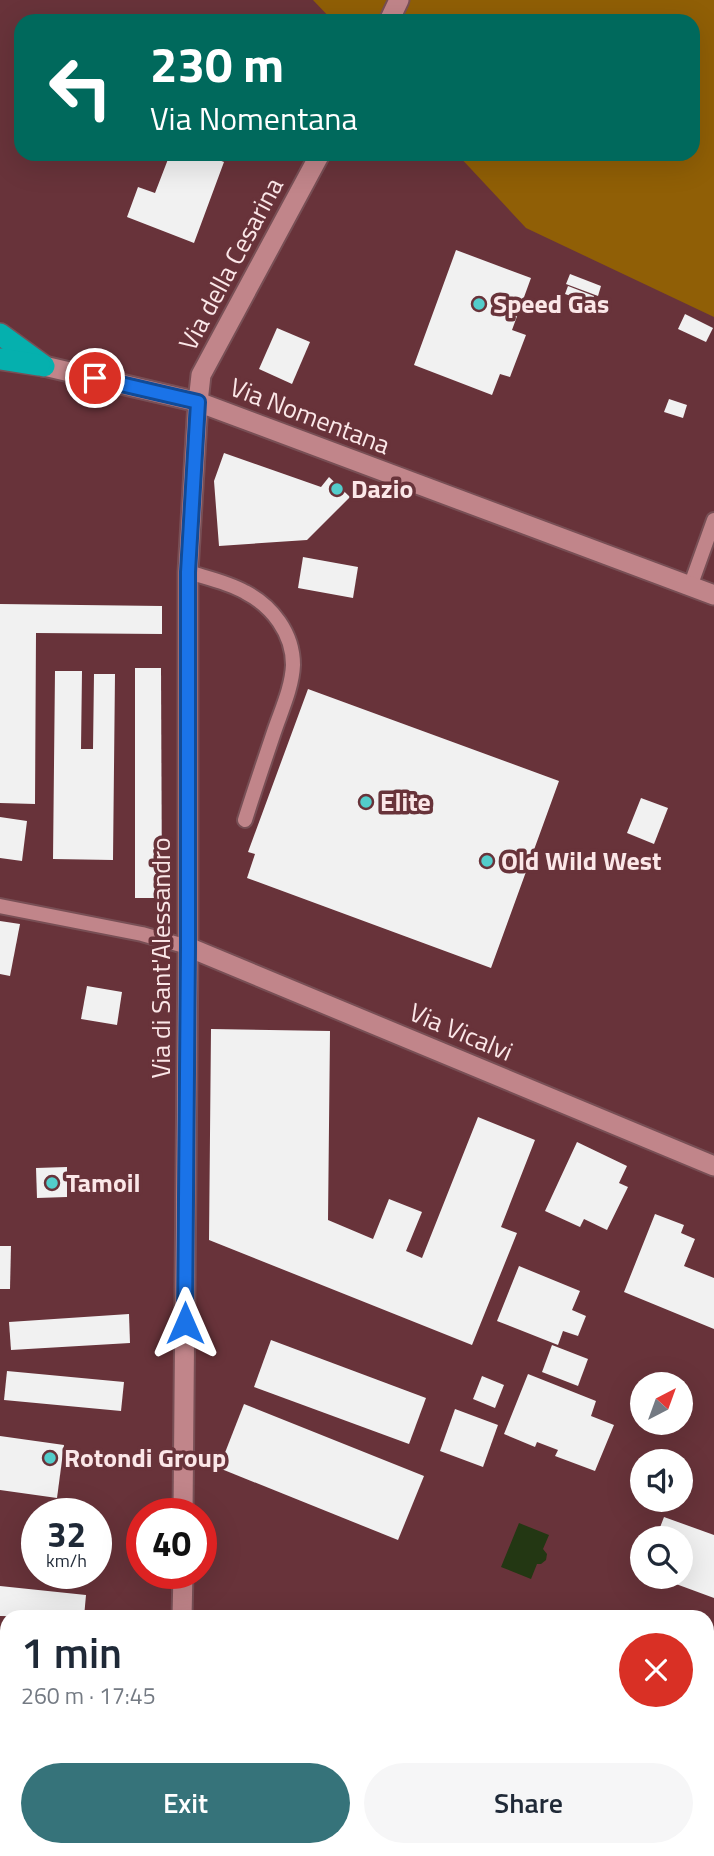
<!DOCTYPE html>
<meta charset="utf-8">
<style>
:root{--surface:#fff;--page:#f6f6f7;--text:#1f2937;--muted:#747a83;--accent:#36737a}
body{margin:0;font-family:"Titillium Web",sans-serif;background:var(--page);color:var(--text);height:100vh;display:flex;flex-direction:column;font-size:26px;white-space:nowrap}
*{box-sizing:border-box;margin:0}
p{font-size:23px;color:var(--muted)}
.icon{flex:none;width:38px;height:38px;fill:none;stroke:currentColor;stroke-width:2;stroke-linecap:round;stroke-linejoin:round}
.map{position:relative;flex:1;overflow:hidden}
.drawer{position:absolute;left:0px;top:1610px;width:714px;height:247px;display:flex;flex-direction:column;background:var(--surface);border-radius:21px 21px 0 0;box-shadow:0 7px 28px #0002}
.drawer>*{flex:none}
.hud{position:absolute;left:14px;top:14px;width:686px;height:147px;border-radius:21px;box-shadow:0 7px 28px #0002;background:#00695c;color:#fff;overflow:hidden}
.needle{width:46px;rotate:41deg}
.tools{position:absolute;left:630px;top:1372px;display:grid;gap:14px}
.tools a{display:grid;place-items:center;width:63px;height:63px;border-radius:50%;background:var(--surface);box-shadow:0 7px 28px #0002;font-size:35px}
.speed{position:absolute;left:21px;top:1498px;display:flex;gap:14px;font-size:35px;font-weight:700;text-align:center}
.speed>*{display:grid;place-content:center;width:91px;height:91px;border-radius:50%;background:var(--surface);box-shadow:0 7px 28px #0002;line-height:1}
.speed small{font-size:18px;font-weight:400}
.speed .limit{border:10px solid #d22;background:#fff;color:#111}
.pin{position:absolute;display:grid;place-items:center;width:60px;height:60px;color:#fff;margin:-30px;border:4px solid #fff;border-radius:50%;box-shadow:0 2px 7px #0007}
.me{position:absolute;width:77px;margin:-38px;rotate:0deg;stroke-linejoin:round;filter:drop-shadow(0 0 5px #0008)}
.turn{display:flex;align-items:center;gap:24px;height:147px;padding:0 21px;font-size:32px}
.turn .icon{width:91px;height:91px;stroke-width:2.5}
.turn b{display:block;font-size:49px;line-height:60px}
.round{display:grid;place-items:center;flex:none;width:74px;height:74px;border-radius:37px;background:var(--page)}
.headline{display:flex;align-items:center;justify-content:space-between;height:119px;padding:0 21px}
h1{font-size:42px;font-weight:600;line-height:52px}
.action{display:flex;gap:14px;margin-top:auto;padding:14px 21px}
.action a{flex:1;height:80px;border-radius:42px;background:var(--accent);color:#fff;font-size:28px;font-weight:600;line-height:80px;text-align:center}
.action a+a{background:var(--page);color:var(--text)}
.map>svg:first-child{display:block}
.green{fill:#905f06}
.water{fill:#233713}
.building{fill:#f1f1f1}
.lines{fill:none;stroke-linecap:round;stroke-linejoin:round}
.service-casing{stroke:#784f55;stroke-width:18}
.minor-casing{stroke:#784f55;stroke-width:23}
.tertiary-casing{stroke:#784f55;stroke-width:23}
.secondary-casing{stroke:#784f55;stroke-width:23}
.motorway-casing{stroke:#784f55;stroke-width:24}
.service{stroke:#c1858a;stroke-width:14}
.minor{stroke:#c1858a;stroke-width:19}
.tertiary{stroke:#c1858a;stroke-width:19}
.secondary{stroke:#c1858a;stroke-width:19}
.motorway{stroke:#05b0ae;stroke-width:21}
.route-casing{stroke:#114b97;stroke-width:18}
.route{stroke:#1a73e8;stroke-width:12}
.poi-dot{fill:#53cdcb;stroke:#68333a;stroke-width:2.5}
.labels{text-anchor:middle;stroke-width:7;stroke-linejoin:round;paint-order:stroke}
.street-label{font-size:26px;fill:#fbe7e8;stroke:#68333a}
.poi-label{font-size:26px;font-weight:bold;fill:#fbe7e8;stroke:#68333a;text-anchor:start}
</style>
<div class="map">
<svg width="714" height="1856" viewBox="0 0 714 1856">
<rect width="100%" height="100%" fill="#68333a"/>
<g class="green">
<path d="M313,0H714V317L526,228L457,154H693V21H333Z"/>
<path d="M347,1850H531L548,1856H345Z"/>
</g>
<g class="water">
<path d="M519,1523L549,1535L543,1549L547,1554L546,1560L541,1564H537L531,1579L501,1567Z"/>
<path d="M707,1806L714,1808V1835L706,1856H697L681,1850H707Z"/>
</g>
<g class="building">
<path d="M170,154H203L224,162L194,243L127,217L138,187L155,193Z"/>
<path d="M456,250L531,278L512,330L526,335L510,377L500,374L492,395L414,365Z"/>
<path d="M570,274L601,286L598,296L566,284Z"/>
<path d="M568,286L594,296L591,303L565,294Z"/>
<path d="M685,314L713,328L706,342L678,329Z"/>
<path d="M277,328L310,342L292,384L259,369Z"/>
<path d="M669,399L687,405L683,418L664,412Z"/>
<path d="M224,453L321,487L329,477L350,497L307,540L219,546L214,481Z"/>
<path d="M303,557L358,567L353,598L298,588Z"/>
<path d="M0,604L162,606V634L36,633L35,804L0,803Z"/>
<path d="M135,668H161L162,898H135Z"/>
<path d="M55,671H82L81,749H93L94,674H115L113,860L53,859Z"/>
<path d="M308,689L559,781L491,968L247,878L255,854L248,852Z"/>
<path d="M641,798L668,808L654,844L627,833Z"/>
<path d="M0,817L27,821L22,861L0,858Z"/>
<path d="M0,921L20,924L10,976L0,974Z"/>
<path d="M87,986L122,992L117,1025L81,1019Z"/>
<path d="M211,1029L330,1031L328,1220L373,1239L389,1199L422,1212L406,1251L422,1258L478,1117L535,1140L501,1227L517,1233L472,1345L209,1240Z"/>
<path d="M577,1142L627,1166L619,1183L628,1187L607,1230L584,1219L580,1227L545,1211Z"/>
<path d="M67,1167V1197L37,1198L36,1168Z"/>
<path d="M655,1214L684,1225L681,1233L695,1239L684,1266L714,1278V1329L624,1292Z"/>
<path d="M0,1246H11L10,1289H0Z"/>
<path d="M519,1266L580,1291L572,1310L586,1316L578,1336L563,1331L558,1345L497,1321Z"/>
<path d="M129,1314L130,1343L11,1350L9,1322Z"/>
<path d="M271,1340L426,1398L409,1444L254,1387Z"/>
<path d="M552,1345L588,1359L578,1386L542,1372Z"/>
<path d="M7,1371L124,1382L121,1411L4,1400Z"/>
<path d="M528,1374L596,1401L591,1416L614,1425L595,1471L555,1456L558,1450L537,1442L535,1447L504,1434Z"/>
<path d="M482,1376L504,1385L495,1408L473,1399Z"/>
<path d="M244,1404L424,1476L398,1540L219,1468Z"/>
<path d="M455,1409L498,1425L483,1467L440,1451Z"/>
<path d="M0,1436L64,1445L57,1498L0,1490Z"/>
<path d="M664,1517L714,1535V1598L657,1577H681V1538H656Z"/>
<path d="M0,1586L86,1595L84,1617L0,1616Z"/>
<path d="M0,1737L7,1740V1780L0,1778Z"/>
<path d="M263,1850H291L289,1856H274L262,1852Z"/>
<path d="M305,1850H340L338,1856H311L304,1854Z"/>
</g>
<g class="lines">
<defs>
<g id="service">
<path d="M188,572C207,578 227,582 245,592C272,606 293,633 293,665C292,688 281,711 274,732C264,762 254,791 245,820"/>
<path d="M690,587L714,520"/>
<path d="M0,906L142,934L188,947"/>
</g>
<path id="minor" d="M188,947L714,1166"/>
<g id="tertiary">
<path d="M389,21L399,0"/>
<path d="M183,1514L188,947V572L198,402L201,375L320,154"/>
<path d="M182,1617L183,1573"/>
<path d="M185,1850V1856"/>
</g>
<path id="secondary" d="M31,360L44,366L198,402L714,595"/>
<g id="motorway">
<path d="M0,334L44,366"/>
<path d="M0,359L39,365"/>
</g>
</defs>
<use href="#service" class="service-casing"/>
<use href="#minor" class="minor-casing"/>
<use href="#tertiary" class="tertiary-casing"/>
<use href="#secondary" class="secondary-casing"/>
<use href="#motorway" class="motorway-casing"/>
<use href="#service" class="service"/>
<use href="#minor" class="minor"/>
<use href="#tertiary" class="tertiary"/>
<use href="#secondary" class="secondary"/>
<use href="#motorway" class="motorway"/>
</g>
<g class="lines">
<defs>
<path id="route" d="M95,378L198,402L188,572V947L185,1323"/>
</defs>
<use href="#route" class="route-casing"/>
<use href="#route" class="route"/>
</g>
<g class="poi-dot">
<circle cx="479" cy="304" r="7"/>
<circle cx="337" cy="489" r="7"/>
<circle cx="366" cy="802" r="7"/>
<circle cx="487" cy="861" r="7"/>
<circle cx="52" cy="1183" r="7"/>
<circle cx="50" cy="1458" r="7"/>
</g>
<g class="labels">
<g class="street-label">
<text transform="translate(231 264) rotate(-62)" y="9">Via della Cesarina</text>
<text transform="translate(310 416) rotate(21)" y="9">Via Nomentana</text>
<text transform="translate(161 958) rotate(-90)" y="9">Via di Sant'Alessandro</text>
<text transform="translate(461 1032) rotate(23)" y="9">Via Vicalvi</text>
</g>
<g class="poi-label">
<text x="493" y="313">Speed Gas</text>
<text x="351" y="498">Dazio</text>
<text x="380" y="811">Elite</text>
<text x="501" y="870">Old Wild West</text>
<text x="66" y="1192">Tamoil</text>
<text x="64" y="1467">Rotondi Group</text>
</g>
</g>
</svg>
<div class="tools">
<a><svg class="needle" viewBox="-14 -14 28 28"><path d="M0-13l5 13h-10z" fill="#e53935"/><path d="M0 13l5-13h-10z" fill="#747a83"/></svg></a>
<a><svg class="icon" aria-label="sound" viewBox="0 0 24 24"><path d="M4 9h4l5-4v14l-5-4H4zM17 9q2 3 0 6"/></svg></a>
<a><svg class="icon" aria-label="search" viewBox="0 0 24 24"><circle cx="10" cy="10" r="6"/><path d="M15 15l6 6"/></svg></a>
</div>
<div class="speed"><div>32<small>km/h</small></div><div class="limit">40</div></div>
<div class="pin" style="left:95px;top:378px;background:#d93025"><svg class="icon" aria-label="arrive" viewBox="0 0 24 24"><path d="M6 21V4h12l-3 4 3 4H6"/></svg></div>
<svg class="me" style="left:185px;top:1323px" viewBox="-20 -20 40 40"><path d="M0-17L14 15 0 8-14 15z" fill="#1a73e8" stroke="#fff" stroke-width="4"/></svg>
<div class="hud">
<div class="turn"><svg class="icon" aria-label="left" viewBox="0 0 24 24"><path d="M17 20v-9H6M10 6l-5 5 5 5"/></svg><div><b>230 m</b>Via Nomentana</div></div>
</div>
<section class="drawer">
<div class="headline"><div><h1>1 min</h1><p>260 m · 17:45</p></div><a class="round" style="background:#d93025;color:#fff"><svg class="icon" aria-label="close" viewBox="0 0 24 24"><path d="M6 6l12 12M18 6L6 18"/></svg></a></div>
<div class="action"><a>Exit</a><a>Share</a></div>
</section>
</div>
